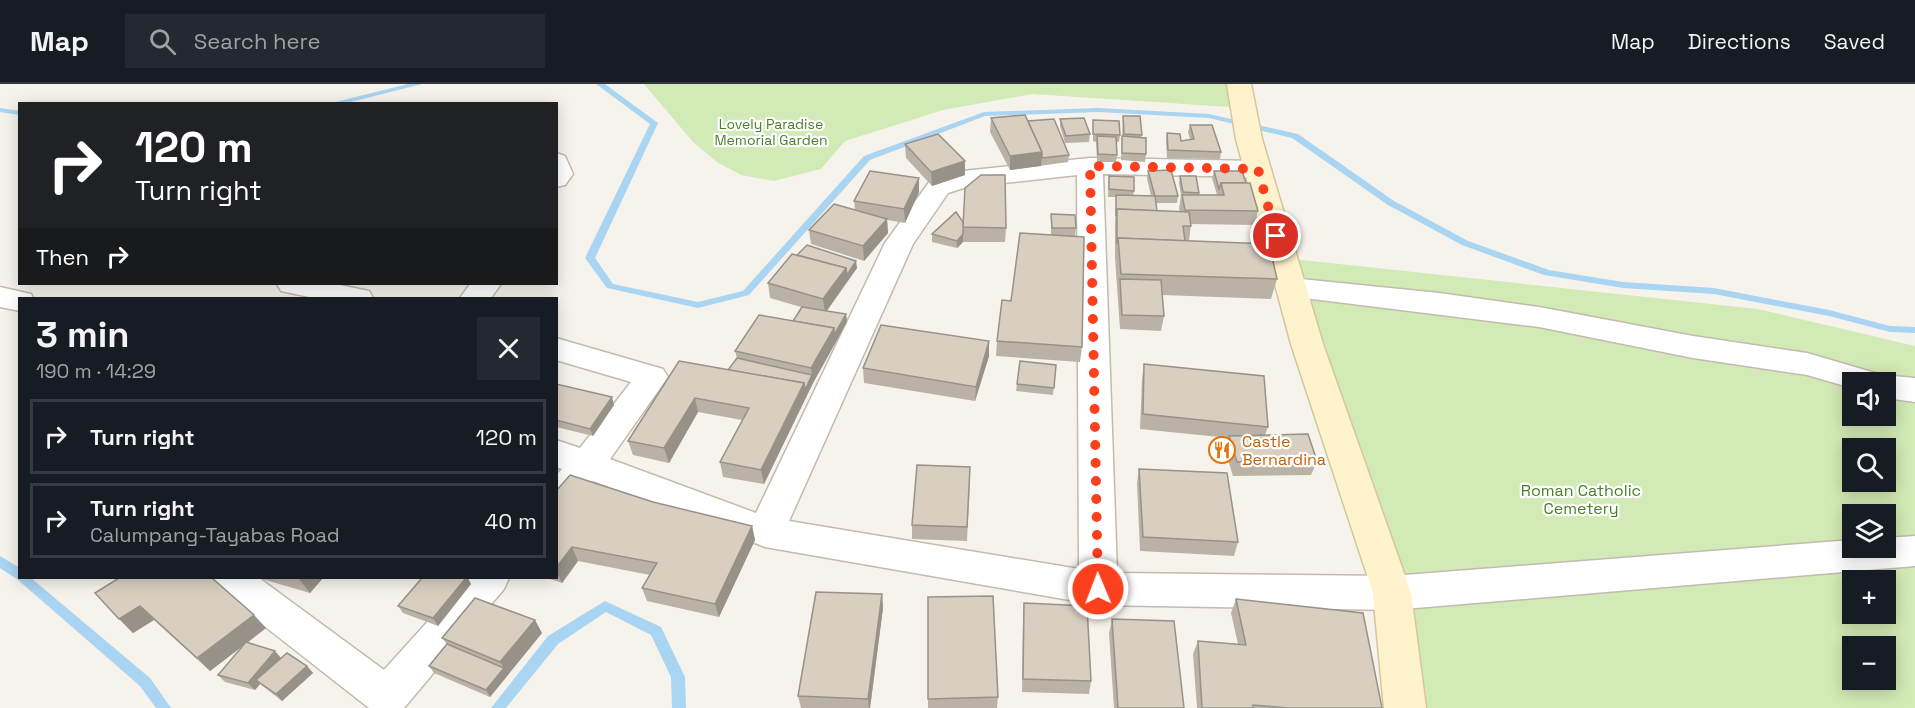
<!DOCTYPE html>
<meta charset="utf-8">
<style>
:root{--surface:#171b24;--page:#242831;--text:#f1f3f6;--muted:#9ea1a6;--line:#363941}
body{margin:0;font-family:"Space Grotesk",sans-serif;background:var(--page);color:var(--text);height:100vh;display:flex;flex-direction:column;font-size:22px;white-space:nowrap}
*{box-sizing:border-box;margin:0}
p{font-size:20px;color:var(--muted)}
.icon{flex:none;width:33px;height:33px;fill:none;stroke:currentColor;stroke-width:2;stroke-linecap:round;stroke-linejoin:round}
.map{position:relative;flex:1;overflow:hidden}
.drawer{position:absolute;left:18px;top:213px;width:540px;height:282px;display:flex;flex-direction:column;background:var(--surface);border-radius:0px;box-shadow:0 3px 15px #0003}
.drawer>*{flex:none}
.guide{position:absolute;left:18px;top:18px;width:540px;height:183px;border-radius:0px;box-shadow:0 3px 15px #0003;background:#202124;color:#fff;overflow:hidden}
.controls{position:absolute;left:1842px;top:288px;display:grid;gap:12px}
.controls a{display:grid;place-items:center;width:54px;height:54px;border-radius:0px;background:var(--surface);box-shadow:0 3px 15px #0003;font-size:30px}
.pin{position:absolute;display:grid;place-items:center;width:51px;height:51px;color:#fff;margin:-26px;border:3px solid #fff;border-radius:50%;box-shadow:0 2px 6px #0007}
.me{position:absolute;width:66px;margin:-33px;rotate:359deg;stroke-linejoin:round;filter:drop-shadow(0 0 4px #0008)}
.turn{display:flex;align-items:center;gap:21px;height:126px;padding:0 18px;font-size:27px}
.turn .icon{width:78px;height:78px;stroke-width:2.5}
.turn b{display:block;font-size:42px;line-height:51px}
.then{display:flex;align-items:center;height:57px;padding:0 18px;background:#0003;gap:12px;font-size:22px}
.round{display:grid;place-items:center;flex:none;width:63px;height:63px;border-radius:0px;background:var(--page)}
.overview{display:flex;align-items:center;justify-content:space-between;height:102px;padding:0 18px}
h1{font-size:36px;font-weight:700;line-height:45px}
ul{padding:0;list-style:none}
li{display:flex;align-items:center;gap:18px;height:75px;margin:0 12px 9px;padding:0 6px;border:3px solid var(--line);border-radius:0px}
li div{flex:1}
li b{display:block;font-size:22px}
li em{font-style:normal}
header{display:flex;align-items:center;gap:36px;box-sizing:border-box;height:84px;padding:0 30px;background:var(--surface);border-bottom:2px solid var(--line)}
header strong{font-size:28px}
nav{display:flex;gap:33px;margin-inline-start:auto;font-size:21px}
.search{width:420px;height:54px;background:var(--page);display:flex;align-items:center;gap:15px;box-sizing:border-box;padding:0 21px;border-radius:0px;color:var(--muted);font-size:22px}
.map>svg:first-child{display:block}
.green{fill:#d2eab5;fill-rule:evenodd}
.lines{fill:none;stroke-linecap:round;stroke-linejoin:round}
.stream{fill:#a9d4f2;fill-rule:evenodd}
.street-casing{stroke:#c2bbae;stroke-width:3}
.secondary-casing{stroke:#d6c79b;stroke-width:3}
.street{fill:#fff;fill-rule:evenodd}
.secondary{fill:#fff3cd;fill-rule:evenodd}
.wall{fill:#bab2a6}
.shaded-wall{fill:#979187}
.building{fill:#d8cfc1;stroke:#979187;stroke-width:1.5}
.route{stroke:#fc3f1d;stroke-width:10;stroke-dasharray:0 18}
.labels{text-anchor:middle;stroke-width:4.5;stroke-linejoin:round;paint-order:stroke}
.far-park-label{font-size:14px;fill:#4a7f2a;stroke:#fff}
.food-label{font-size:16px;fill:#c56008;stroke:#fff;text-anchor:start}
.park-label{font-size:16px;fill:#4a7f2a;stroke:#fff}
</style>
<header>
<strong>Map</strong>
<div class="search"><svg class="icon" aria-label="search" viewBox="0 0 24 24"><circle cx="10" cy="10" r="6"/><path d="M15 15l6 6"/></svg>Search here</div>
<nav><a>Map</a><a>Directions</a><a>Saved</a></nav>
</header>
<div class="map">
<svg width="1915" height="624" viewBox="0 0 1915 624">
<rect width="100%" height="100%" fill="#f6f3ec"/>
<g class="green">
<path d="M644,0H1239L1245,24L1032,10L943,26L845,57L821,85L774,97L741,91L717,78L693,58Z"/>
<path d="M1283,174L1758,225L1915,262V624H1405ZM1852,298H1886V332H1852ZM1852,364H1886V398H1852ZM1852,430H1886V464H1852ZM1852,496H1886V530H1852ZM1852,562H1886V596H1852Z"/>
</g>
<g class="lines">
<g class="stream">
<path d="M408,0H422L343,20H327Z"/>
<path d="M596,0H605L658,39L595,174L613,200L698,218L743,207L864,72L984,28L1098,24L1209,30L1298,50L1394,117L1468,157L1549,186L1623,198L1714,204L1829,226L1890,242L1915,243V249L1890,248L1829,232L1714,210L1623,204L1544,191L1462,161L1388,121L1292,54L1209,34L1098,28L985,32L870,76L749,211L698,224L607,204L585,174L650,40Z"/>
<path d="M0,24L20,27V31L0,28Z"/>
<path d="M0,472L20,484V494H31L150,594L171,624H156L140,602L17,495L0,484Z"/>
<path d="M605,517L661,543L685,593L686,624H672L671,593L651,551L606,528L558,560L506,624H491L548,552Z"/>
</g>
<defs>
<g id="street">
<path d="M556,69L565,72L573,90L565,101L556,103Z"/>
<path d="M1090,74L1258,77L1267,79L1271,85L1267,91L1258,93L1103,90L1117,489L1392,492L1852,456V464H1886V454L1915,452V482L1392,526L1098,521L765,463L593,397L569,426L556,430V391L562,385L556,383V356L580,364L631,298L556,276V254L663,285L668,293L610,375L756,429L885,159L930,97L963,87ZM1077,91L1079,485L789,437L913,160L948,109L967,103Z"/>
<path d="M1291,194L1439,209L1539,223L1693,252L1807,269L1882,291L1915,294V318L1886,314V298H1852V304L1807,291L1693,274L1539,243L1280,211L1276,204L1280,197Z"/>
<path d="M277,200H335L369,207L373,214H314L281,207Z"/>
<path d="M470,200H501L491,214H460Z"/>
<path d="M0,203L31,210L33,214H20V227L0,223Z"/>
<path d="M212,494H259L384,586L467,494H509L504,505L404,624H369L217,505Z"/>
</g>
<path id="secondary" d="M1227,0H1251L1262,55L1323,260L1411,509L1426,624H1384L1373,509L1291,260L1236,55Z"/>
</defs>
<use href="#street" class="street-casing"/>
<use href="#secondary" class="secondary-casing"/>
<use href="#street" class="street"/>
<use href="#secondary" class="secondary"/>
</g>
<g class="wall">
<path d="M1123,32L1142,51L1141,54L1146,70L1145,78L1121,76Z"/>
<path d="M991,34L1028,37L1069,71L1068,78L1010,86L990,48Z"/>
<path d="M1060,35L1090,50L1089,58L1065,59L1060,42Z"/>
<path d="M1093,36L1120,51L1119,58H1116L1117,71L1116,78H1097L1096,58L1093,57Z"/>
<path d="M1190,41L1221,68L1220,75L1167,74L1166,57L1167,49L1181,57L1190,55L1188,48Z"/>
<path d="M905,60L965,91L932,102L906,74Z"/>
<path d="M1148,87L1178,112L1177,119H1156L1157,127H1180L1179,125L1181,112L1179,99L1180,92L1199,109V111H1217L1212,94L1214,87L1246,99L1258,127L1254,141L1191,140L1189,157L1277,195L1271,215L1162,211L1164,232L1161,247L1120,245L1115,174V139L1116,113H1108L1109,92L1134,107L1133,112H1151L1147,94Z"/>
<path d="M919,94V108L905,139L887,136L888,149L864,177L811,160L809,146L855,126L854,117Z"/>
<path d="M1051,130L1076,144L1075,152H1064L1082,263L1080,278L996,272L997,257L1011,217L1051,151Z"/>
<path d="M963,138L1006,144L1005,158H963L957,164L932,158V150Z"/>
<path d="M857,184L827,227L846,230L847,238L813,299L764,400L723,393L720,378L742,336L698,328L669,379L633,371L628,357L728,286L737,274L735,267L793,237L801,223L770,214L768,199Z"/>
<path d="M989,272L975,317L864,299L863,284Z"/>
<path d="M1144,280L1268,343L1265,351L1317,377L1311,391L1233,392L1225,366L1229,354L1140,345L1142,295Z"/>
<path d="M1056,281L1053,311L1016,307L1017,300Z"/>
<path d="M556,300L614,321L593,352L556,343Z"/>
<path d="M1139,385L1238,458L1234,472L1140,467L1137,399Z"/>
<path d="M970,397L967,457L912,455V441Z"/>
<path d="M556,407L653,418L752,442L755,456L719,533L647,517L642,504L650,491L578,477L562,499L547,494H556Z"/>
<path d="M260,494H323L310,509L262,495Z"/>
<path d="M471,500L438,542L403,529L398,522Z"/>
<path d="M95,509L266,544L247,559L281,574L307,582L313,589L282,617L260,600L255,606L225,598L218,591L244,561L210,587L154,536L133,549Z"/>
<path d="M882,510L883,524L870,624H801L798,612Z"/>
<path d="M1236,515L1382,624H1197L1193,570L1198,557L1238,560L1231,529Z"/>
<path d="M1024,519L1091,597L1089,610L1022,608L1023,533Z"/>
<path d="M1112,535L1184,624H1114L1109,549Z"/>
<path d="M542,549L490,613L434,589L429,582L447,560L442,554Z"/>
<path d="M998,613L997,624H928V615Z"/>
</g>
<g class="shaded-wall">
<path d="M1042,68L1041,82L1010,86V72Z"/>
<path d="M965,77V91L932,102L931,88Z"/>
<path d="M919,94V108L905,139L904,125Z"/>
<path d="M887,135L888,149L864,177L863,162Z"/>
<path d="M963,150V158L957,164V157Z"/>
<path d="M856,177L857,184L825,229L823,215L846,184Z"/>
<path d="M846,230L847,238L813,299L764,400L761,386L804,299L812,291L811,284L834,244Z"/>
<path d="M989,257V272L975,317L976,303Z"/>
<path d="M612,313L614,321L593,352L590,345Z"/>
<path d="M695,314L698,328L669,379L664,364Z"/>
<path d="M752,442L755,456L719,533L715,520Z"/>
<path d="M572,463L578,477L562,499L556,487V484Z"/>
<path d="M300,494H323L310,509L299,495Z"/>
<path d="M466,494H468L471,500L438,542L433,534Z"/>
<path d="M882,510L883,524L870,624H869L868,615Z"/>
<path d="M140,522L154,536L133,549L119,535Z"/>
<path d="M254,531L266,544L210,587L197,574Z"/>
<path d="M535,536L542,549L490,613L486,606L504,584L500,578Z"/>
<path d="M275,567L281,574L256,596L260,600L255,606L248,599Z"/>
<path d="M307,582L313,589L282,617L276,610Z"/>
</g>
<g class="building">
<path d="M1025,31L1042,68L1010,72L991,34Z"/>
<path d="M1123,32H1140L1142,51L1124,50Z"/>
<path d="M1084,34L1090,50L1066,52L1060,35Z"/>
<path d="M1054,35L1069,71L1042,74V68L1028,37Z"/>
<path d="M1093,36L1119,37L1120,51L1093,50Z"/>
<path d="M1190,41H1212L1221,68L1168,66L1167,49L1180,50L1181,57L1194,55Z"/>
<path d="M938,50L965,77L931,88L905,60Z"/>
<path d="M1097,52L1116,53L1117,71L1098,70Z"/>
<path d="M1122,52L1146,54V70L1122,69Z"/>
<path d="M1171,86L1178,112H1155L1148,87Z"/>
<path d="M870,87L919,94L904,125L854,117Z"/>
<path d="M1214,87H1242L1246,99H1221L1219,105Z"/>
<path d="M981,91H1005L1006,144L963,143L965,104Z"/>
<path d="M1109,92L1134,93V107L1109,105Z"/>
<path d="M1180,92H1196L1199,109L1183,108Z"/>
<path d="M1221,99H1250L1258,127L1185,126L1182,111H1224Z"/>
<path d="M1116,111L1155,112L1157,127L1117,125L1116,132Z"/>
<path d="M834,120L887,135L863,162L809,146Z"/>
<path d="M1117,125L1189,128L1191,142H1183L1185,157L1118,154L1117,160Z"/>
<path d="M956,128L963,138V150L957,157L932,150Z"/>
<path d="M1051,130L1075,131L1076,144H1052Z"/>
<path d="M1020,149L1084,153L1082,263L997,257L1002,216L1011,217Z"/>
<path d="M1118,154L1269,160L1277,195L1121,190Z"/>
<path d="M807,161L856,177L847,191L846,184L797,171Z"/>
<path d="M792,170L846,184L823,215L768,199Z"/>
<path d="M1120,195L1161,196L1164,232L1122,231Z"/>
<path d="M802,223L846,230L834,251V244L793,237Z"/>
<path d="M759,231L834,244L811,284L735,267Z"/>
<path d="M881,241L989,257L976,303L863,284Z"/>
<path d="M737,274L812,291L805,306L804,299L728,286Z"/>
<path d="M679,277L804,299L761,386L720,378L749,324L695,314L664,364L628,357Z"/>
<path d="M1020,277L1056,281L1054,304L1017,300Z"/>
<path d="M1144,280L1264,292L1268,343L1143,330Z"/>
<path d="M556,300L612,313L590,345L556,336Z"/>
<path d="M1308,350L1317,377L1237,378L1229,352Z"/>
<path d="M917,381L970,383L967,443L912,441Z"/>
<path d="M1139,385L1227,389L1238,458L1143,453Z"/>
<path d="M570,391L653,418L752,442L715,520L642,504L657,479L572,463L556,484V407Z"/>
<path d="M119,494H212L254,531L197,574L140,522L119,535L95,509Z"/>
<path d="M422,494H466L433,534L398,522Z"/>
<path d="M816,508L882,510L868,615L798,612Z"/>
<path d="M993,512L998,613L928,615V513Z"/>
<path d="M475,514L535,536L500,578L442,554Z"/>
<path d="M1236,515L1363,529L1382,624H1289L1253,621V624H1202L1198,557L1246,561Z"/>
<path d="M1024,519L1087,522L1091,597L1023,595Z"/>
<path d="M1112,535L1174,537L1184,624H1118Z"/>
<path d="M246,558L275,567L248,599L218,591Z"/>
<path d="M447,560L504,584L486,606L429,582Z"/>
<path d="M287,569L307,582L276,610L256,596Z"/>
</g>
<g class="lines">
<path class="route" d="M1098,505L1090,82L1258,85L1276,152"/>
</g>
<defs>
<symbol id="restaurant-ring" viewBox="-11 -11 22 22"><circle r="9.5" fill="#fff" stroke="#e8710a" stroke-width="1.5"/><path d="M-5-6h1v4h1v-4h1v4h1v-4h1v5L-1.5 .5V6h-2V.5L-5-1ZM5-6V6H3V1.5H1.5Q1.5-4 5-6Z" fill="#e8710a"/></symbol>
</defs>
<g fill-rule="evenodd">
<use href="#restaurant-ring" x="1207" y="351" width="30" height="30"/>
</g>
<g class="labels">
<g class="far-park-label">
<text x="771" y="45">Lovely Paradise<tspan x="771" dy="16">Memorial Garden</tspan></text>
</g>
<g class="food-label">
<text x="1242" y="363">Castle<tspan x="1242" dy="18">Bernardina</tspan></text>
</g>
<g class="park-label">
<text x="1581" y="412">Roman Catholic<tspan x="1581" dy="18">Cemetery</tspan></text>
</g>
</g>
</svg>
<div class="controls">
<a><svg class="icon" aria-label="sound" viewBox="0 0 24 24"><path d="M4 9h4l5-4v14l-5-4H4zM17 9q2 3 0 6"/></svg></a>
<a><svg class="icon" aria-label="search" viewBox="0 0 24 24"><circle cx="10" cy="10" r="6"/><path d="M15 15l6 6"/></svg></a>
<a><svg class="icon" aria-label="layers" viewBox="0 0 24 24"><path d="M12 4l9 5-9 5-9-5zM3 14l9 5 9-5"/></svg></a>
<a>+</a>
<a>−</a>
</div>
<div class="pin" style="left:1276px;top:152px;background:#d93025"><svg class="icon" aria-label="arrive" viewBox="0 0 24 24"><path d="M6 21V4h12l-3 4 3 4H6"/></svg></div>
<svg class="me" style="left:1098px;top:505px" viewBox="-20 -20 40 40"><circle r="17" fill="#fc3f1d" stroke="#fff" stroke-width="3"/><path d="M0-11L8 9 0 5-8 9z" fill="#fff"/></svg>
<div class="guide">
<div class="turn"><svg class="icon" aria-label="right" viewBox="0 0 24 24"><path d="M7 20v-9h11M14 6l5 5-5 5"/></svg><div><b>120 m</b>Turn right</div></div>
<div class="then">Then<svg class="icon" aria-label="right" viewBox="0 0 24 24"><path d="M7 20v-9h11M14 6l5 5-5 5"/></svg></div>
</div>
<section class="drawer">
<div class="overview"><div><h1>3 min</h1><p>190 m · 14:29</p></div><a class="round"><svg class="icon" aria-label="close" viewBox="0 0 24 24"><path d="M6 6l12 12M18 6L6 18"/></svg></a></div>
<ul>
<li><svg class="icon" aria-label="right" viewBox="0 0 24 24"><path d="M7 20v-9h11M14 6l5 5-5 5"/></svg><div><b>Turn right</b></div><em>120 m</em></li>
<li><svg class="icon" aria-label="right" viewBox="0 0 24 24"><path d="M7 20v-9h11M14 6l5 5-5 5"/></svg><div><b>Turn right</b><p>Calumpang-Tayabas Road</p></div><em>40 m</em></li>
</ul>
</section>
</div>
